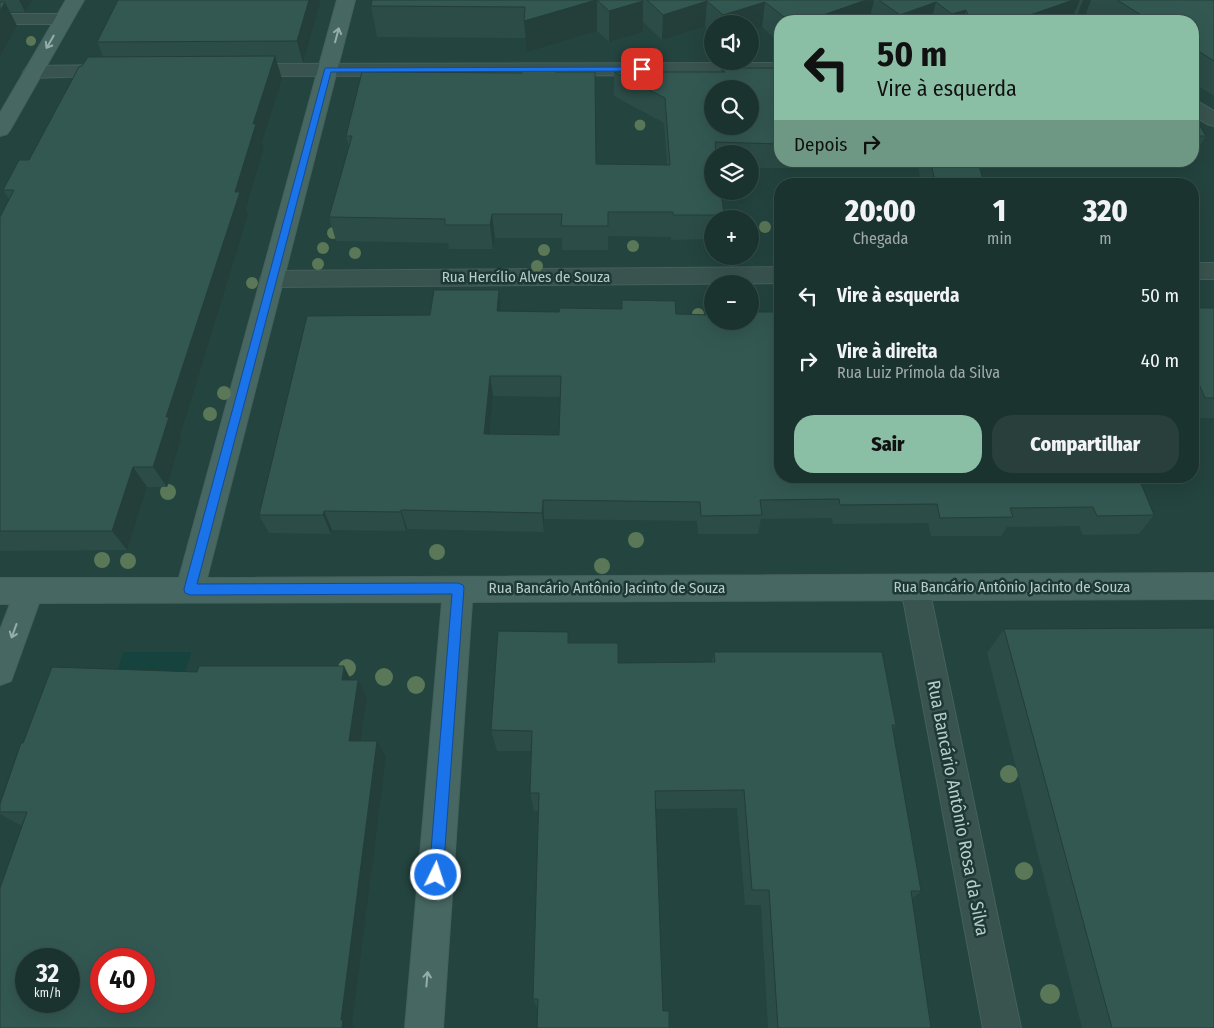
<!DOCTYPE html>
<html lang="pt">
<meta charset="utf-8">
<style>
:root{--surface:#1b332f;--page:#283f3b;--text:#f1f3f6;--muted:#a0aaaa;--line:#394e4b;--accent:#8abfa5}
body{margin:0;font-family:"Fira Sans Condensed",sans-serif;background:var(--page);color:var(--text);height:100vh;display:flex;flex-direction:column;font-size:19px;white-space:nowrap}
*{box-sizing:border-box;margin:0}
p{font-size:16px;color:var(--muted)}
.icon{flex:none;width:28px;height:28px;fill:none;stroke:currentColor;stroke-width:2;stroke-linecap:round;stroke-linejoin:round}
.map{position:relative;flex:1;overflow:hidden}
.panel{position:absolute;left:774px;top:178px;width:425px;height:305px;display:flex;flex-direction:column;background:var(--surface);border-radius:20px;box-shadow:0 5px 20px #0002,0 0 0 1px var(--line)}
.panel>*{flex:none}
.banner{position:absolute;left:774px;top:15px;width:425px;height:152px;border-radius:20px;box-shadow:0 5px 20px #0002,0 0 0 1px var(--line);background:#8abfa5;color:#111;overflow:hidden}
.tools{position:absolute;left:704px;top:15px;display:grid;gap:10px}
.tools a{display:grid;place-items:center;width:55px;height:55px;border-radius:50%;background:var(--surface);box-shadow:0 5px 20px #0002,0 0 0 1px var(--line);font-size:25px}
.speed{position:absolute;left:15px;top:948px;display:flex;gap:10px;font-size:25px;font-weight:700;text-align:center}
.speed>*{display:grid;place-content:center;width:65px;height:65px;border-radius:50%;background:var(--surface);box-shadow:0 5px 20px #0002,0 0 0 1px var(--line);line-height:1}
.speed small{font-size:12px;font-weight:400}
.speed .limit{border:8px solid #d22;background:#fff;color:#111}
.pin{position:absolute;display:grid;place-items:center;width:42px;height:42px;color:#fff;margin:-21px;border-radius:10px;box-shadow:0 2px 8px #0006}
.me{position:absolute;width:55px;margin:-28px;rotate:4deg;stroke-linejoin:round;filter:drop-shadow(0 0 4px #0008)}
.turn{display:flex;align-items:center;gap:18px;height:105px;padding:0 20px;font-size:22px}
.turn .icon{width:65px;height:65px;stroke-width:2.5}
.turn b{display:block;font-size:35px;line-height:42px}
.then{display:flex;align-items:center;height:48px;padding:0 20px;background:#0003;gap:10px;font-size:19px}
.eta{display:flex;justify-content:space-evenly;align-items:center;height:85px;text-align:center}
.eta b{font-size:30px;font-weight:800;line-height:35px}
.action{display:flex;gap:10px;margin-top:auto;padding:10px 20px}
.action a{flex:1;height:58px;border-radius:20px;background:var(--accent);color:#111;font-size:20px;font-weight:800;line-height:58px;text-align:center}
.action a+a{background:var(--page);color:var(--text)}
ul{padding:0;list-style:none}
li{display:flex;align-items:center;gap:15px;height:65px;padding:0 20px}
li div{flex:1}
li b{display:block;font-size:19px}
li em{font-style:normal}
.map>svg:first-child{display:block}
.water{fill:#16433d}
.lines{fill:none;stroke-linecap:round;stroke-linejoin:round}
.street-casing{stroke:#46605c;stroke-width:2}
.secondary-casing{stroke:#46605c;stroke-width:2}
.street{fill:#39534f;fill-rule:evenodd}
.secondary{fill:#476763;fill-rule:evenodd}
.tree{fill:#5a7757}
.wall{fill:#2c4c47;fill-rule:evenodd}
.shaded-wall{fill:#243e39}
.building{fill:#335852;stroke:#243e39;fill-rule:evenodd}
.oneway{stroke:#95aeab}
.route{fill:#1a73e8;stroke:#114b97}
.labels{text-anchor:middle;stroke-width:5;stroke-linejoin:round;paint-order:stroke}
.street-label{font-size:15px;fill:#b6cdca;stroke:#1e3935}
.near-street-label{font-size:18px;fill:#b6cdca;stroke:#1e3935}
</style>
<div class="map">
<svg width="1214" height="1028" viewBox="0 0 1214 1028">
<rect width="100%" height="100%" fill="#24443f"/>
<path class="water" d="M123,652H191L183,683L114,684Z"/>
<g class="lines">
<defs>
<g id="street">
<path d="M0,14H64L70,15L73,19L70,23L64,24H0Z"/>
<path d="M780,63V75L242,76L235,74L232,70L235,66L242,64Z"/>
<path d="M114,65L121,67L124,71L121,75L33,78L26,76L23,72L26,68L33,66Z"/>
<path d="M1192,100L1199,102L1214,111V126L1207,124L1192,115Z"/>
<rect x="1192" y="263" width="22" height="16"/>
<path d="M780,267V283L272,287L264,285L260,279L264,273L272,271Z"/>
<path d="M915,575L925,579L929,588L1021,1028H983L901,588L905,579Z"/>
</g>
<g id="secondary">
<path d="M66,0H84L10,130L7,134L0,136V113Z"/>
<path d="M337,0H355L207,578L1214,573V599L472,602L443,1028H405L442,602L39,603L11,681L0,685V630L10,604H0V578H179Z"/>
</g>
</defs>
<use href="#street" class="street-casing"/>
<use href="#secondary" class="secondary-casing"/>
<use href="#street" class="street"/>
<use href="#secondary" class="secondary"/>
</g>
<g class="tree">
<circle cx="31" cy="41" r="5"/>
<circle cx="640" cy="125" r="5.5"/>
<circle cx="765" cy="227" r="6"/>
<circle cx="333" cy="233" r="6"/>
<circle cx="633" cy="246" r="6"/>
<circle cx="323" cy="248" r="6"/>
<circle cx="544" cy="250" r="6"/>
<circle cx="355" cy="253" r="6"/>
<circle cx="318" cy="264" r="6"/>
<circle cx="537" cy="266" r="6"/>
<circle cx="252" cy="283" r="6"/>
<circle cx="698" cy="314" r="6"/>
<circle cx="224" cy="393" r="7"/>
<circle cx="210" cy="414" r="7"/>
<circle cx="168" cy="492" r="8"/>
<circle cx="636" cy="540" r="8"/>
<circle cx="437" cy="552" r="8"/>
<circle cx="102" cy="560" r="8"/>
<circle cx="128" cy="561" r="8"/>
<circle cx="602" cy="566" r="8"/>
<circle cx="347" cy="668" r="9"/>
<circle cx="384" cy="677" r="9"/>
<circle cx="416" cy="685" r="9"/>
<circle cx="1009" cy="774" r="9"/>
<circle cx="1024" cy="871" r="9"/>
<circle cx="1050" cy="994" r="10"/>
</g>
<g class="wall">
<path d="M0,0H32L25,12H10L17,26L0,56Z"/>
<path d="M118,0H321L303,63H277L282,79L262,142L264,147L246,209L248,215L180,436L181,438L167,487H147L127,550L0,551V217L9,199L3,190L29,160L103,56L97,42Z"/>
<path d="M372,0H1214V96L1192,82V21H1099L1086,13L1084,18L1075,21L1073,18L1071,21H780V43L762,27L750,31V24H712V33L705,26L662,40L643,22V32L609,42L597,31L527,52L526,38L377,37L371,6Z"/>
<path d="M721,68H780V161H793L791,168H750V154H712L724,215L723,219H712V239L671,240V237L608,236V250H562V238H495L493,249H449L448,243L336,241L329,217L349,147L346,136L522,73L556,72L596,164L667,165L664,123L614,96V72H721Z"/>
<path d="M1192,113L1206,136L1192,159Z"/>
<path d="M897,161H978L984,184H922L917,164H898Z"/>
<path d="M1108,161H1191V162Z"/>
<path d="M499,290L501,311L676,314L1138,476L1154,515L1139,534L1083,535L1079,526L1007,527L1001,536H931L928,523L833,524L832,518L761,519L758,534H698L697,521L544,519V532L407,529L406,531L332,530L331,534L269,533L259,515L430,315ZM493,396L560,397L559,435L490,434Z"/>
<rect x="1192" y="308" width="22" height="110"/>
<path d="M1004,629L1214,1028H1082L987,653Z"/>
<path d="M569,643L618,663L712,662L714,652L896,725L893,730L921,891L912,899L931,1028H768L761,905H745L737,808L656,809L538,1008H537L533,999L539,811H534L530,793L531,751H497L491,730Z"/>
<path d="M351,680H358L367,697L360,741L386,757L352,1025L354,1026V1028H0L22,826L0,814V804Z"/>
</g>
<g class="shaded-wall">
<path d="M19,0H32L25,12Z"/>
<path d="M309,0H321L303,63L297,41Z"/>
<path d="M597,0V31L527,52L524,21Z"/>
<path d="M866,0H874L869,21H806Z"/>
<path d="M1073,0H1080L1071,21H1013Z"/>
<path d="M1083,0H1091L1084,18L1075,21Z"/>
<path d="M643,1V32L609,42V11Z"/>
<path d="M707,1L705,26L662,40L663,15Z"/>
<path d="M5,2L17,26L0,56V11Z"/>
<path d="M765,2L762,27L750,31V24H722L723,15Z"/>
<path d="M936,2L931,21H898L900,15Z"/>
<path d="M966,10L963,21H950L952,14Z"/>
<path d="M275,56L282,79L262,142L264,147L246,209L248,215L180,436L181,438L167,487L153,467L166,417L235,192L253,124Z"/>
<path d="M492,214L495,238L493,249L490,225Z"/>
<path d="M499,290L501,312L497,311Z"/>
<path d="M490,376L493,396L488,454L484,434Z"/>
<path d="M133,467L147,487L127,550L112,531Z"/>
<path d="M543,500L544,519V532L542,513Z"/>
<path d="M401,510L407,529L406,531L401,512Z"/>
<path d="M324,511L332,530L331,534L323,515Z"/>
<path d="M344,666L353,684L342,680Z"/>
<path d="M358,680L367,697L358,757L349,741Z"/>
<path d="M377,741L386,757L352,1025L354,1026V1028H342L341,1020Z"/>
</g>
<g class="building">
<path d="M118,0H309L297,41L97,42Z"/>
<path d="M372,0H596L524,21L525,7L371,6Z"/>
<path d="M597,0H643V1L609,11Z"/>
<path d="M647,0H866L806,21H789L765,2L723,15L707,1L663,15Z"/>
<path d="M879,0H1073L1013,21H970L966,10L952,14L936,2L900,15Z"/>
<path d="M1117,0H1214V61L1192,47V21H1151Z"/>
<path d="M0,2H5L0,11Z"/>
<path d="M275,56L253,124H256L235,192H240L166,417H169L153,467H133L112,531H0V217L14,190H3L19,160H29L79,67L82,66L88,57Z"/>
<path d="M721,68H780V144L715,142L716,154H712V191H721L724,215H673V212H608V226H561L562,214H492L490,225H445V219L329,217L352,136H346L362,72L522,73V69H556L555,72H595L596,164L670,165L665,98L614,72H725ZM712,89H750V126H712Z"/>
<path d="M1192,113L1206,136H1192Z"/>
<path d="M930,161H978L984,184H936Z"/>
<path d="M434,290H499L497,311L559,312L560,308L622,309V300L675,301L676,314L712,315V321H750V312H780V476H1138L1154,515L1097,516L1093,507L1010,508L1013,517L940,518L937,504L840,505L839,499L760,500L762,515L701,516L700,502L543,500L542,513L401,510V512L324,511L323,515H259L307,316L430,315ZM490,376H561L559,435L484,434Z"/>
<path d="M1192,308H1214V398H1205L1192,368Z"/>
<path d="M1214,628V1028H1112L1004,629Z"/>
<path d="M498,631L568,632V643H618V663L715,662L714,652H882L896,725H892L921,891H911L931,1028H778L769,890H752L744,790L655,791L663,1011H669V1028H537L538,999H533L539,793H530L532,731L491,730Z"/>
<path d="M199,666H344L342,680H358L349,741H377L341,1020H343L342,1028H0V888L27,812H0V804L21,743H23L52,667L197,672ZM26,959H69V1001H26ZM101,959H144V1001H101Z"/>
</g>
<defs><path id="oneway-shaft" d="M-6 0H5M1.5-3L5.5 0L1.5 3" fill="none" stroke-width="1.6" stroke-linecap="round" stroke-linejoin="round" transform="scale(1.25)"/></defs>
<g class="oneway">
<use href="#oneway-shaft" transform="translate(337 35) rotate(-75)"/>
<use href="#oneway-shaft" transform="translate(50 42) rotate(120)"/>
<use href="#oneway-shaft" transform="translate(14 631) rotate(110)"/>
<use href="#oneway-shaft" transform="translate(427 979) rotate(-85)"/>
</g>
<path class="route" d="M642,67L646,69L645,71L331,72L197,584L458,583L463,585L464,588L443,875L441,880L436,882L431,880L429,875L452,594L190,595L185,593L184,589L325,68Z"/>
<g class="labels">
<g class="street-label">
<text x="526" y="282">Rua Hercílio Alves de Souza</text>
<text x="1012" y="592">Rua Bancário Antônio Jacinto de Souza</text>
<text x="607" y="593">Rua Bancário Antônio Jacinto de Souza</text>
</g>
<g class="near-street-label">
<text transform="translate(958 808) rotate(79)" y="6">Rua Bancário Antônio Rosa da Silva</text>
</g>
</g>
</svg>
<div class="tools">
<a><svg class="icon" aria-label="sound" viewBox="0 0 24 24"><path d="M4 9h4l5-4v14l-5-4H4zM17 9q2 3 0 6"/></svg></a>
<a><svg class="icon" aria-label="search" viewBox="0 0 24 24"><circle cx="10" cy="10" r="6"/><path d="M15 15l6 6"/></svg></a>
<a><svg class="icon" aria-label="layers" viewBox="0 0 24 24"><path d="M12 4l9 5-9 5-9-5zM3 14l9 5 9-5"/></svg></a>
<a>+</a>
<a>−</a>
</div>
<div class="speed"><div>32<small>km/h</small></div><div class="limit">40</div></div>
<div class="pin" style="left:642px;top:69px;background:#d93025"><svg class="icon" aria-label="arrive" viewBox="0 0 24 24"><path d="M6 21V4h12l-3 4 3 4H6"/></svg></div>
<svg class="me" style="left:436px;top:875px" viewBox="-20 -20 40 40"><circle r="17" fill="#1a73e8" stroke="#fff" stroke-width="3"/><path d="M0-11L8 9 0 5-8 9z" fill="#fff"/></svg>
<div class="banner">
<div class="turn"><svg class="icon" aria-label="left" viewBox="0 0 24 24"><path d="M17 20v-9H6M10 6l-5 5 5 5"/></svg><div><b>50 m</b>Vire à esquerda</div></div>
<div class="then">Depois<svg class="icon" aria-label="right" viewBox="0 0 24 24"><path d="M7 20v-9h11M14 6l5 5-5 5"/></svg></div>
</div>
<section class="panel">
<div class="eta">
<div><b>20:00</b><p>Chegada</p></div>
<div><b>1</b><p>min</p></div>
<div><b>320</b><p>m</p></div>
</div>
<ul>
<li><svg class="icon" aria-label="left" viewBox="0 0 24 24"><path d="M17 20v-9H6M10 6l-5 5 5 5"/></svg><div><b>Vire à esquerda</b></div><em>50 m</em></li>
<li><svg class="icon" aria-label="right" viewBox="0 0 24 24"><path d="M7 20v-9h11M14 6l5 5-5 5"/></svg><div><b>Vire à direita</b><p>Rua Luiz Prímola da Silva</p></div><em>40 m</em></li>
</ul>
<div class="action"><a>Sair</a><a>Compartilhar</a></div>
</section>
</div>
